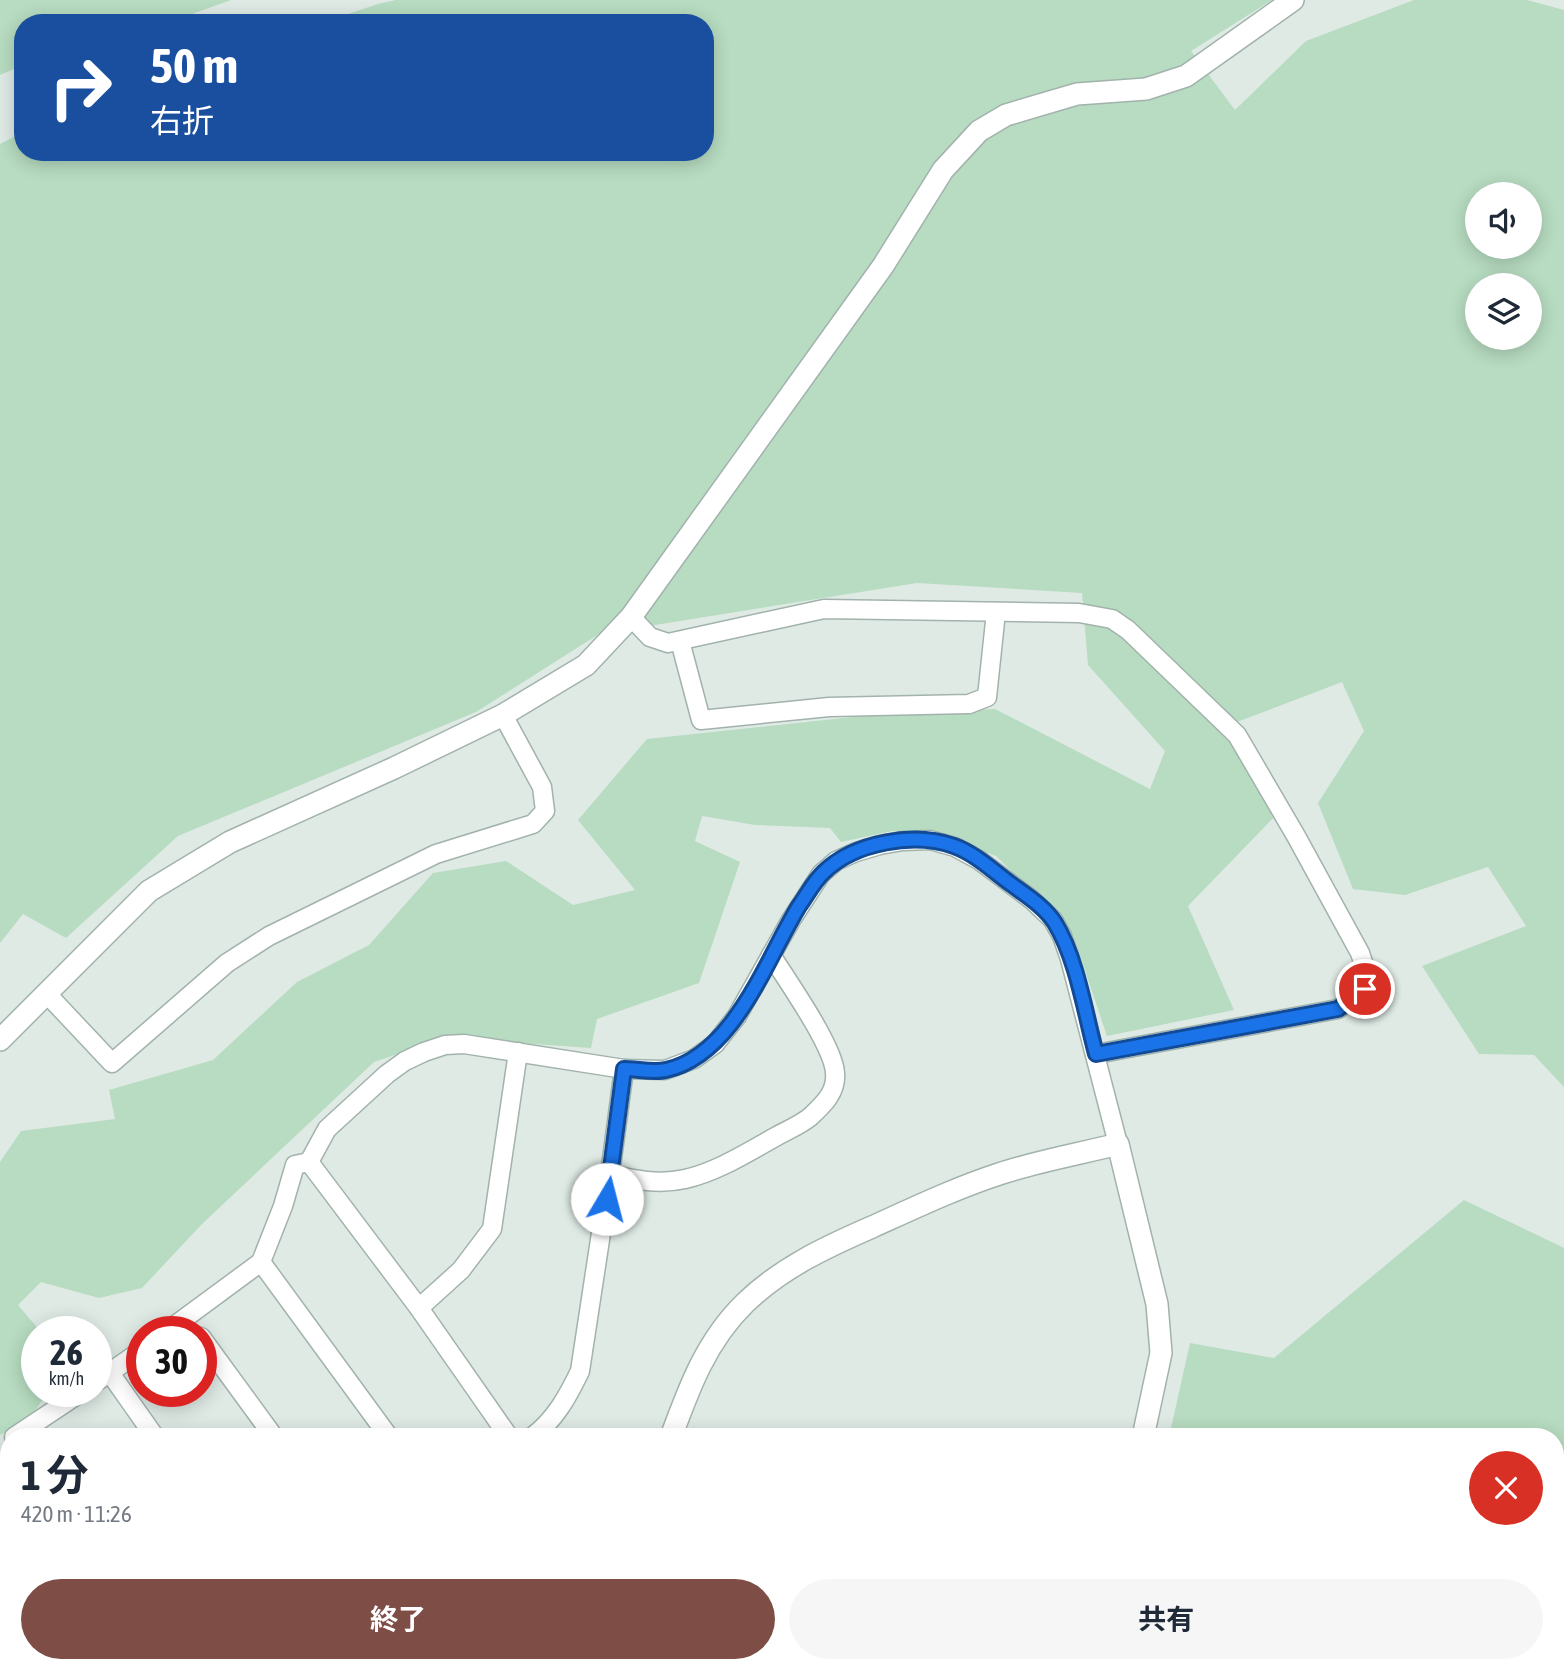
<!DOCTYPE html>
<html lang="ja">
<meta charset="utf-8">
<style>
:root{--surface:#fff;--page:#f6f6f7;--text:#1f2937;--muted:#747a83;--accent:#7e4d45}
body{margin:0;font-family:"Asap Condensed","Noto Sans JP",sans-serif;background:var(--page);color:var(--text);height:100vh;display:flex;flex-direction:column;font-size:26px;white-space:nowrap}
*{box-sizing:border-box;margin:0}
p{font-size:23px;color:var(--muted)}
.icon{flex:none;width:38px;height:38px;fill:none;stroke:currentColor;stroke-width:2;stroke-linecap:round;stroke-linejoin:round}
.map{position:relative;flex:1;overflow:hidden}
.details{position:absolute;left:0px;top:1428px;width:1564px;height:245px;display:flex;flex-direction:column;background:var(--surface);border-radius:28px 28px 0 0;box-shadow:0 4px 18px #0003}
.details>*{flex:none}
.guide{position:absolute;left:14px;top:14px;width:700px;height:147px;border-radius:28px;box-shadow:0 4px 18px #0003;background:#1a4fa0;color:#fff;overflow:hidden}
.tools{position:absolute;left:1465px;top:182px;display:grid;gap:14px}
.tools a{display:grid;place-items:center;width:77px;height:77px;border-radius:50%;background:var(--surface);box-shadow:0 4px 18px #0003;font-size:35px}
.speed{position:absolute;left:21px;top:1316px;display:flex;gap:14px;font-size:35px;font-weight:700;text-align:center}
.speed>*{display:grid;place-content:center;width:91px;height:91px;border-radius:50%;background:var(--surface);box-shadow:0 4px 18px #0003;line-height:1}
.speed small{font-size:18px;font-weight:400}
.speed .limit{border:10px solid #d22;background:#fff;color:#111}
.pin{position:absolute;display:grid;place-items:center;width:60px;height:60px;color:#fff;margin:-30px;border:4px solid #fff;border-radius:50%;box-shadow:0 2px 7px #0007}
.me{position:absolute;width:77px;margin:-38px;rotate:8deg;stroke-linejoin:round;filter:drop-shadow(0 0 5px #0008)}
.turn{display:flex;align-items:center;gap:24px;height:147px;padding:0 21px;font-size:32px}
.turn .icon{width:91px;height:91px;stroke-width:2.5}
.turn b{display:block;font-size:49px;line-height:60px}
.round{display:grid;place-items:center;flex:none;width:74px;height:74px;border-radius:37px;background:var(--page)}
.head{display:flex;align-items:center;justify-content:space-between;height:119px;padding:0 21px}
h1{font-size:42px;font-weight:700;line-height:52px}
.cta{display:flex;gap:14px;margin-top:auto;padding:14px 21px}
.cta a{flex:1;height:80px;border-radius:42px;background:var(--accent);color:#fff;font-size:28px;font-weight:700;line-height:80px;text-align:center}
.cta a+a{background:var(--page);color:var(--text)}
.map>svg:first-child{display:block}
.green{fill:#b7dcc1;fill-rule:evenodd}
.lines{fill:none;stroke-linecap:round;stroke-linejoin:round}
.minor-casing{stroke:#a2b2ac;stroke-width:21}
.tertiary-casing{stroke:#a2b2ac;stroke-width:24}
.minor{stroke:#fff;stroke-width:18}
.tertiary{stroke:#fff;stroke-width:21}
.route-casing{stroke:#114b97;stroke-width:18}
.route{stroke:#1a73e8;stroke-width:12}
</style>
<div class="map">
<svg width="1564" height="1673" viewBox="0 0 1564 1673">
<rect width="100%" height="100%" fill="#dfeae5"/>
<g class="green">
<path d="M0,0H231L167,23H23V65L0,75Z"/>
<path d="M396,0H1272L1191,51L1235,110L1306,41L1414,0H1527L1564,10V1087L1534,1055L1479,1054L1422,966L1526,926L1488,867L1405,895L1353,889L1318,803L1364,731L1342,682L1229,725L1281,810L1188,906L1234,1010L1107,1036L1076,944L1056,915L996,856L949,837L892,831L841,842L830,828L755,825L702,816L695,841L740,862L699,983L597,1019L591,1048L445,1038L374,1062L202,1224L142,1288L99,1298L41,1282L18,1305L41,1332H37V1391H48L28,1422L0,1435V1162L21,1131L115,1119L109,1090L213,1060L297,982L369,945L433,873L506,861L573,905L635,890L578,820L647,739L890,713L995,709L1150,789L1165,751L1088,665L1082,593L917,583L599,634L476,712L178,836L66,938L23,914L0,943V144L23,132V152H705V23H321L378,4ZM1477,194H1530V247H1477ZM1477,285H1530V338H1477Z"/>
<path d="M1464,1200L1564,1248V1673H1162L1156,1664H1556V1437H1169L1190,1343L1274,1358Z"/>
</g>
<g class="lines">
<defs>
<g id="minor">
<path d="M631,617L650,637L668,643L824,609L1079,613L1112,619L1128,630L1237,735L1296,836L1360,953L1367,974L1365,990L1338,1009L1096,1054"/>
<path d="M680,641L701,720L829,707L969,704L987,697L996,612"/>
<path d="M47,994L112,1063L227,963L269,936L436,854L533,824L545,811L542,787L503,715"/>
<path d="M309,1162L419,1308L509,1437"/>
<path d="M610,1174C635,1180 659,1185 685,1179C717,1172 748,1152 777,1136C788,1130 800,1125 810,1117C823,1105 837,1092 835,1073C834,1047 787,980 771,955"/>
<path d="M261,1262L389,1437"/>
<path d="M419,1308L461,1270L492,1229L518,1052"/>
<path d="M166,1332L261,1262L283,1206L295,1165L309,1162L327,1129L387,1074L405,1061L424,1052L445,1045L464,1044L624,1069L665,1070L694,1059L715,1044L737,1016L791,920L821,874L836,861L856,852L880,845L903,841L930,840L955,847L979,860L1032,900L1053,920L1062,936L1070,959L1118,1144"/>
<path d="M201,1337L274,1437"/>
<path d="M110,1373L155,1437"/>
<path d="M96,1382L142,1350"/>
<path d="M14,1437L83,1391"/>
<path d="M532,1437C555,1420 568,1396 580,1371L610,1174L624,1069"/>
<path d="M0,1549L9,1562"/>
<path d="M82,1664L89,1673"/>
<path d="M319,1664L325,1673"/>
<path d="M438,1664L444,1673"/>
<path d="M672,1664L677,1673"/>
<path d="M209,1673L221,1664"/>
</g>
<g id="tertiary">
<path d="M0,1040L149,891L230,842L394,768L503,715L586,665L631,617L883,266L943,170L979,131L1006,115L1077,94L1146,89L1186,76L1293,0"/>
<path d="M671,1437C689,1388 706,1341 745,1303C781,1268 826,1247 872,1227C914,1208 956,1188 999,1174C1038,1161 1079,1154 1118,1144L1157,1304L1161,1353L1143,1437"/>
<path d="M1103,1664L1108,1673"/>
<path d="M607,1673L610,1664"/>
</g>
</defs>
<use href="#minor" class="minor-casing"/>
<use href="#tertiary" class="tertiary-casing"/>
<use href="#minor" class="minor"/>
<use href="#tertiary" class="tertiary"/>
</g>
<g class="lines">
<defs>
<path id="route" d="M607,1199L624,1069C637,1069 654,1073 666,1070C734,1055 766,960 799,906C807,895 814,881 824,872C855,842 914,832 954,846C976,854 993,871 1011,884C1026,895 1045,907 1055,923C1077,959 1085,1013 1096,1054L1338,1009L1365,989"/>
</defs>
<use href="#route" class="route-casing"/>
<use href="#route" class="route"/>
</g>
</svg>
<div class="tools">
<a><svg class="icon" aria-label="sound" viewBox="0 0 24 24"><path d="M4 9h4l5-4v14l-5-4H4zM17 9q2 3 0 6"/></svg></a>
<a><svg class="icon" aria-label="layers" viewBox="0 0 24 24"><path d="M12 4l9 5-9 5-9-5zM3 14l9 5 9-5"/></svg></a>
</div>
<div class="speed"><div>26<small>km/h</small></div><div class="limit">30</div></div>
<div class="pin" style="left:1365px;top:989px;background:#d93025"><svg class="icon" aria-label="arrive" viewBox="0 0 24 24"><path d="M6 21V4h12l-3 4 3 4H6"/></svg></div>
<svg class="me" style="left:607px;top:1199px" viewBox="-20 -20 40 40"><circle r="19" fill="#fff"/><path d="M0-13L10 11 0 6-10 11z" fill="#1a73e8"/></svg>
<div class="guide">
<div class="turn"><svg class="icon" aria-label="right" viewBox="0 0 24 24"><path d="M7 20v-9h11M14 6l5 5-5 5"/></svg><div><b>50 m</b>右折</div></div>
</div>
<section class="details">
<div class="head"><div><h1>1 分</h1><p>420 m · 11:26</p></div><a class="round" style="background:#d93025;color:#fff"><svg class="icon" aria-label="close" viewBox="0 0 24 24"><path d="M6 6l12 12M18 6L6 18"/></svg></a></div>
<div class="cta"><a>終了</a><a>共有</a></div>
</section>
</div>
